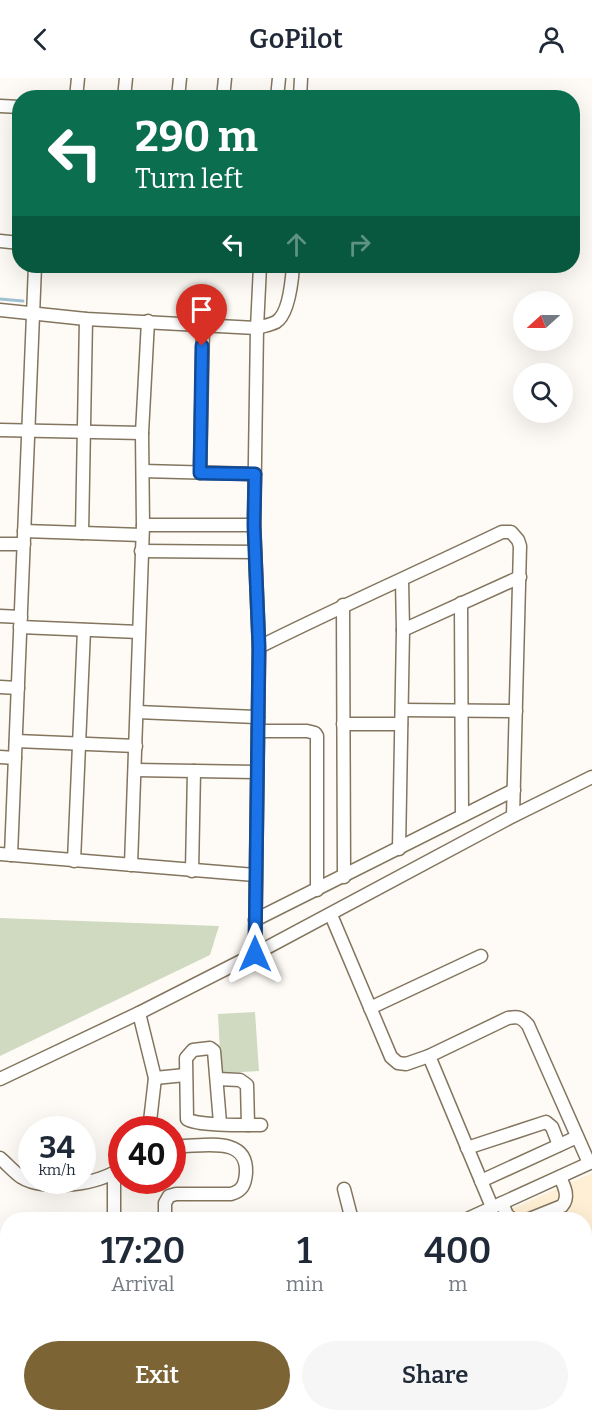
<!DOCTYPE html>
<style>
:root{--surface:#fff;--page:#f6f6f7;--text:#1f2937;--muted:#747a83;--accent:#7c6434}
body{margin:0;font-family:Bitter,serif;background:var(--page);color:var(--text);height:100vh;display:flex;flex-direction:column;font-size:22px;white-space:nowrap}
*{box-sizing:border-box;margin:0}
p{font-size:20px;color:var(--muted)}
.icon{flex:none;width:33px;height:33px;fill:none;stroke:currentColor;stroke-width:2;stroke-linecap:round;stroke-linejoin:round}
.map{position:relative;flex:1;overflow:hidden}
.side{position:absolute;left:0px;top:1134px;width:592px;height:210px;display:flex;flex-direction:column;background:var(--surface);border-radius:24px 24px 0 0;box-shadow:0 6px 24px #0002}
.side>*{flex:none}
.hud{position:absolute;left:12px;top:12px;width:568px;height:183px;border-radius:24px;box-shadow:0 6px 24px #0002;background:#0b6e4f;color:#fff;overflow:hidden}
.needle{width:39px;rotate:249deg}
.controls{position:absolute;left:513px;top:213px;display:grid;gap:12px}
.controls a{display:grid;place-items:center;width:60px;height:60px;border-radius:50%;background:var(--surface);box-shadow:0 6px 24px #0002;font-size:30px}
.speed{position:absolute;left:18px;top:1038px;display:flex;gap:12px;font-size:30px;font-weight:700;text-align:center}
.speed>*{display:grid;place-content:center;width:78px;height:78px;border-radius:50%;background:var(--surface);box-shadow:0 6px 24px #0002;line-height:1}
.speed small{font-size:15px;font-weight:400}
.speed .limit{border:9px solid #d22;background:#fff;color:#111}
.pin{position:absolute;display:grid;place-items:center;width:51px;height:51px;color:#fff;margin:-62px -26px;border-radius:50% 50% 50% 0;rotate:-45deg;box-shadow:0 0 6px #0007}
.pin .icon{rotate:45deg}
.me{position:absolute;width:66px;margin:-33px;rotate:0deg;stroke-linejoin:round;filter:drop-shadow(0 0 4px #0008)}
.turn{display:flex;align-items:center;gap:21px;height:126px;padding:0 24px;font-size:27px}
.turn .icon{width:78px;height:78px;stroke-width:2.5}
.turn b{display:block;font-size:42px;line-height:51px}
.lanes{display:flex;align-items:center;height:57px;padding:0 24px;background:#0003;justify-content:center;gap:30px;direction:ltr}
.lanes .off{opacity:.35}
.eta{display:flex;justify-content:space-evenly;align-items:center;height:102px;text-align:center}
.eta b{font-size:36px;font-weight:600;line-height:42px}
.action{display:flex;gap:12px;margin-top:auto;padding:12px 24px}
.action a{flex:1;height:69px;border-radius:36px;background:var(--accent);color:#fff;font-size:24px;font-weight:600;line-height:69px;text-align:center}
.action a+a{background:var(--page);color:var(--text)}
header{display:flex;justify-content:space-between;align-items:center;height:78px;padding:0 24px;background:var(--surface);font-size:27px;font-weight:600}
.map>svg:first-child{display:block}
.built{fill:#ffefd4}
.green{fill:#d0dac1}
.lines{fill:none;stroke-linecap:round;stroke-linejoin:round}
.stream{stroke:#9fc1d3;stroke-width:3}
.minor-casing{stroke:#83755e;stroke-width:15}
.minor{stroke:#fff;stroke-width:12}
.route-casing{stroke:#114b97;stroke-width:15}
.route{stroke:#1a73e8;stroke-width:10}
</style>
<header><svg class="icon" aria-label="back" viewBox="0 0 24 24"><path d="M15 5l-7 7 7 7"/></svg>GoPilot<svg class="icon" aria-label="person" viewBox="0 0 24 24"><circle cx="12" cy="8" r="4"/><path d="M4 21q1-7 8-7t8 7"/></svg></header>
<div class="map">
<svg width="592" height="1344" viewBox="0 0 592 1344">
<rect width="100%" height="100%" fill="#fefbf6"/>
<path class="built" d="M592,1095V1344H493L488,1337L585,1336V1142L488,1141Z"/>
<g class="green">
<path d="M0,840L219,848L210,877L0,978Z"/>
<path d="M255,934L259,993L221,995L218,936Z"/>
</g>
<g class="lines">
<path class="stream" d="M0,221L23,223"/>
<defs>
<g id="minor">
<path d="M76,20L78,0"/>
<path d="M124,20L126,0"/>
<path d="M178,20L180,0"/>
<path d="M223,20L225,0"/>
<path d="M277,20L279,0"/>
<path d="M300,20L301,0"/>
<path d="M0,28L20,29"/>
<path d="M0,163L20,165"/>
<path d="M0,232L86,241L257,250C263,248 270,247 276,244C289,236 292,202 293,188"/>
<path d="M0,352L142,355"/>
<path d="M143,393L255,396"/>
<path d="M200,395L203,247"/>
<path d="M143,447H254"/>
<path d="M24,453L142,457"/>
<path d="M82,455L86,241"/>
<path d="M0,466H24"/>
<path d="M141,473L255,474"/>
<path d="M461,525L462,738"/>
<path d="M343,527L344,799"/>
<path d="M0,538L21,539"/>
<path d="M20,549L139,554"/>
<path d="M403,552L520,499"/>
<path d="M259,569C339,529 421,493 502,454H511L518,462L520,468L513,738"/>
<path d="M0,609L18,610"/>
<path d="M402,632L516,633"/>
<path d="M137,634L258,639"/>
<path d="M343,646H401"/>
<path d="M258,653H307L315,655L317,658V812"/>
<path d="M16,663L136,668"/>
<path d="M0,679L15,680"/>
<path d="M135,692L257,694"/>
<path d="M399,771L403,552L402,502"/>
<path d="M0,776L255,797"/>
<path d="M11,777L35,188"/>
<path d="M74,783L84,552"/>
<path d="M131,787L143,447L142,355L148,243"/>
<path d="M192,793L194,693"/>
<path d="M331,837L391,979L398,985L406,986L429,978L508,940C518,938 521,939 528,947L589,1085"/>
<path d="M255,842L514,712"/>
<path d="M255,876L259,569L254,447L257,250L260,188"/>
<path d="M370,930L481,878"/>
<path d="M139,935L155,1000L149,1052"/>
<path d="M429,978L492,1129"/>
<path d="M155,1000L185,997"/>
<path d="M0,1001L139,935L255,876L513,738L592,699"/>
<path d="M217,1001L240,1002L247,1007L248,1047"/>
<path d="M220,1045L214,973L210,970L193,972L186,980L187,1041C197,1048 247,1047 261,1047"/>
<path d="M467,1070L546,1044L552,1049L559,1067"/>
<path d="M0,1080C7,1086 14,1094 21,1099C44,1114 102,1107 122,1089"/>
<path d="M114,1096V1142"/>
<path d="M481,1103L577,1059"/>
<path d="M344,1111L352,1142"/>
<path d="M502,1125L507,1137L514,1142"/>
<path d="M165,1142V1125L169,1118L176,1116H231C242,1113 245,1107 246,1095C248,1055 199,1070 172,1068"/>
<path d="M465,1142L592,1084"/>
<path d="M527,1142L562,1128C570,1119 564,1108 560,1099"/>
<path d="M0,1286L8,1299"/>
<path d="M585,1314L592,1311"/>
<path d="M245,1336L246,1344"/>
<path d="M427,1336L439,1344"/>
<path d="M499,1336L515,1342L532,1336"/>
<path d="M560,1336L563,1344"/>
<path d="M279,1344L289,1336"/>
</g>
</defs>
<use href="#minor" class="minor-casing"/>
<use href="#minor" class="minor"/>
</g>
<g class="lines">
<defs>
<path id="route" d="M202,268L200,395L255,396L254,447L259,569L255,876"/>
</defs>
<use href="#route" class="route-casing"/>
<use href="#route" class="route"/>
</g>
</svg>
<div class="controls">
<a><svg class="needle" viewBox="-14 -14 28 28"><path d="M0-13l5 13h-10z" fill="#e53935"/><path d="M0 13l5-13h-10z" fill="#747a83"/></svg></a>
<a><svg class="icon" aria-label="search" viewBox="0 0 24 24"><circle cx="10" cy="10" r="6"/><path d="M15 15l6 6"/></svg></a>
</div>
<div class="speed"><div>34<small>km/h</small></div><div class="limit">40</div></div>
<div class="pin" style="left:202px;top:268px;background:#d93025"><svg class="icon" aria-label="arrive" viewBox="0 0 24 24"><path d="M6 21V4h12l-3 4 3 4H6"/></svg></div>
<svg class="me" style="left:255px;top:876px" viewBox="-20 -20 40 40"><path d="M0-17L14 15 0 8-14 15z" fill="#1a73e8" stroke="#fff" stroke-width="4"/></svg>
<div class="hud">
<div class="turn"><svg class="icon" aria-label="left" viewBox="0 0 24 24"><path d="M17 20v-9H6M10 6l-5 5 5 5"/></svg><div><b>290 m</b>Turn left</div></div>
<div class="lanes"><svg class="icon" aria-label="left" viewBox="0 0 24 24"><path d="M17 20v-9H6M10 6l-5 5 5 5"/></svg><svg class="icon off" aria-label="ahead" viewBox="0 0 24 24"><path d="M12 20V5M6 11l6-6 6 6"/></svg><svg class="icon off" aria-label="right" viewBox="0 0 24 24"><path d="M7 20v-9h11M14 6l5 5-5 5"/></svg></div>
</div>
<section class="side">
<div class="eta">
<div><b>17:20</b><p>Arrival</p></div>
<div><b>1</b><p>min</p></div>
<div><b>400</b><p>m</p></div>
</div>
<div class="action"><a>Exit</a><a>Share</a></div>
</section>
</div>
